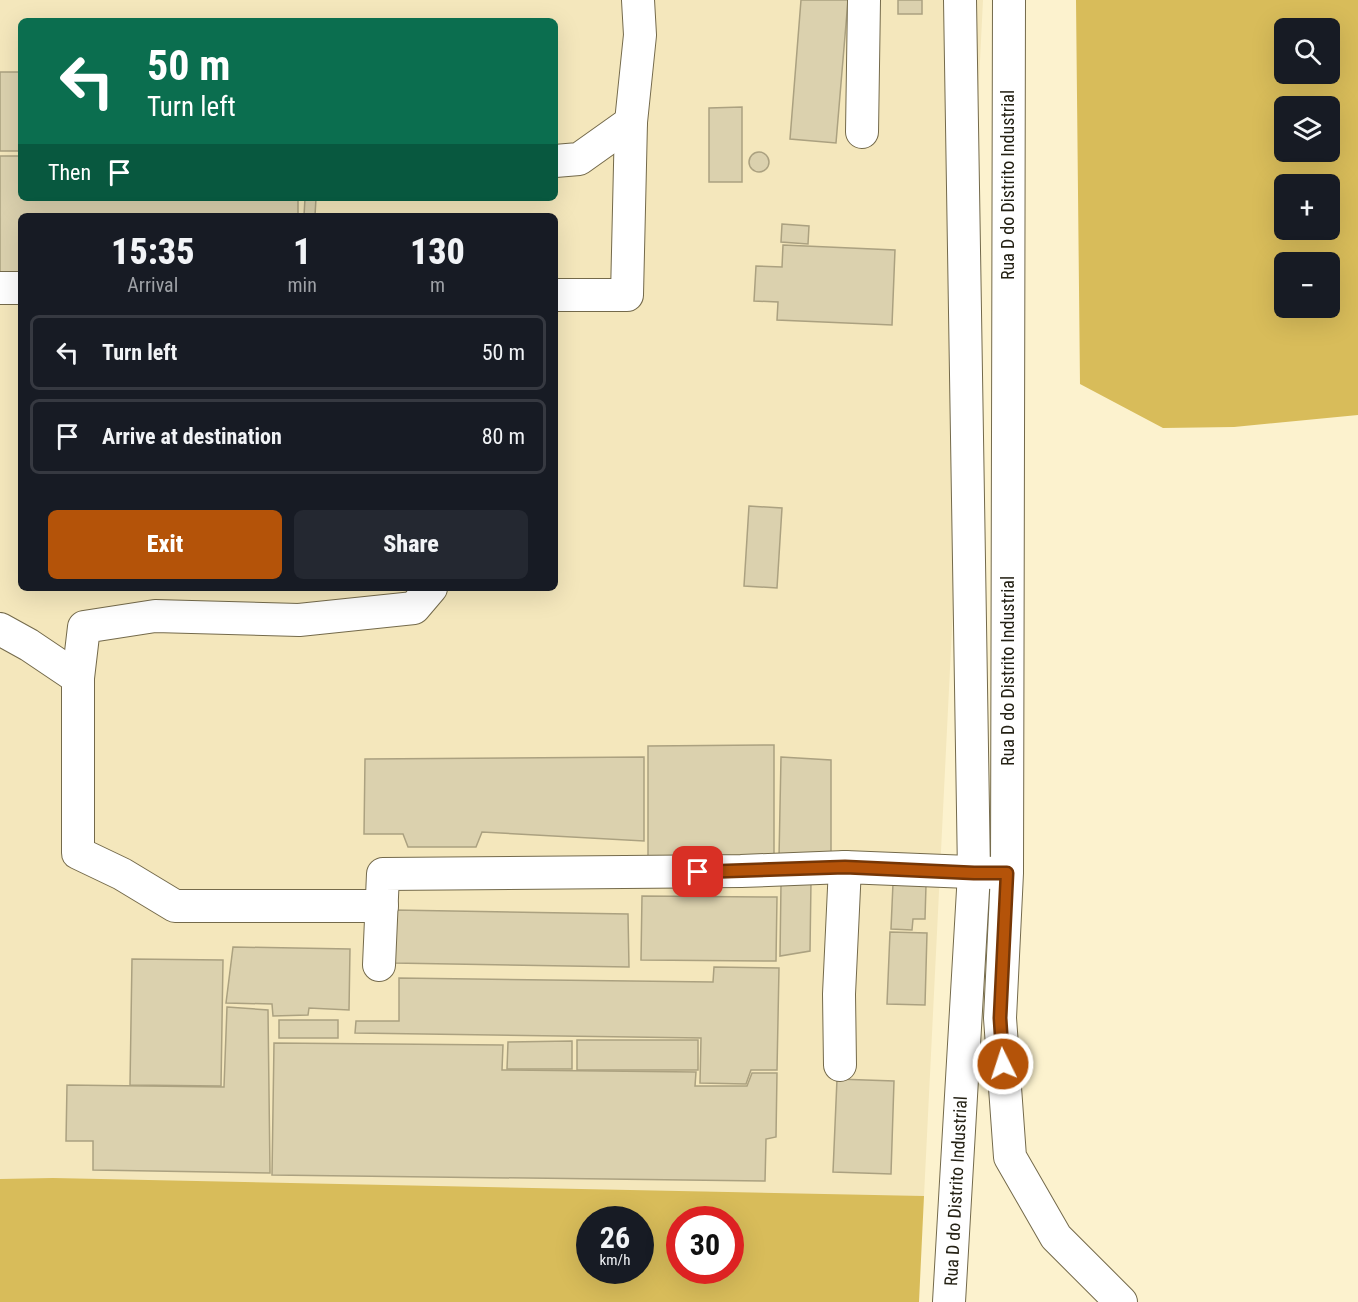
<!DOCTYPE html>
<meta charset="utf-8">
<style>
:root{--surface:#171b24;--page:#242831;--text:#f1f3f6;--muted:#9ea1a6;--line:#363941;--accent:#b45309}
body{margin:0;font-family:"Roboto Condensed",sans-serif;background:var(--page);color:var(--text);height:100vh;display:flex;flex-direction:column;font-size:22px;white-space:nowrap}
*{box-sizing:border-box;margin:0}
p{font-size:20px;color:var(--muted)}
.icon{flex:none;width:33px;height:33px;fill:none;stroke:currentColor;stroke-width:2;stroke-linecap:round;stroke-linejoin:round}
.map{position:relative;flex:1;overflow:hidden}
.drawer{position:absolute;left:18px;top:213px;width:540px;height:378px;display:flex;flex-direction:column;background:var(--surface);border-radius:9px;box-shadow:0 6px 24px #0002}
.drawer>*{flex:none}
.banner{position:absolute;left:18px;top:18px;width:540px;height:183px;border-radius:9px;box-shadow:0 6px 24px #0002;background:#0b6e4f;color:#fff;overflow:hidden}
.controls{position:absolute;left:1274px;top:18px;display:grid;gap:12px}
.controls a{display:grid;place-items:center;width:66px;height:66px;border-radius:9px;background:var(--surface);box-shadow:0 6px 24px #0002;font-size:30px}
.speed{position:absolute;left:576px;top:1206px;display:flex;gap:12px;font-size:30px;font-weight:700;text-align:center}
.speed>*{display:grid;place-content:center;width:78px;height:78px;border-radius:50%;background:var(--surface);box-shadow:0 6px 24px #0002;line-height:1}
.speed small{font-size:15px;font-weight:400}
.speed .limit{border:9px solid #d22;background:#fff;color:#111}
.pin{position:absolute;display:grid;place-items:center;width:51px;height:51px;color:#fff;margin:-26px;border-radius:12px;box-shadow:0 3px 9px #0006}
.me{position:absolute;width:66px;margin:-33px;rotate:356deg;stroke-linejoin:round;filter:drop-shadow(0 0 4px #0008)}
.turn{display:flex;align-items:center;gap:21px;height:126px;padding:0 30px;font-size:27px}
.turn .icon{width:78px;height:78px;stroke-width:2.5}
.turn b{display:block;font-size:42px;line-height:51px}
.then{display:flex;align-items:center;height:57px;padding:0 30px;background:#0003;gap:12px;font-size:22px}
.eta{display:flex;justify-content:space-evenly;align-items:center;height:102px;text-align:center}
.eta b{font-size:36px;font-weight:800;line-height:42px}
.primary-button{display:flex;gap:12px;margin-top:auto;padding:12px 30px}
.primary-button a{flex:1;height:69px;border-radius:9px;background:var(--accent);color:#fff;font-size:24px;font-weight:800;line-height:69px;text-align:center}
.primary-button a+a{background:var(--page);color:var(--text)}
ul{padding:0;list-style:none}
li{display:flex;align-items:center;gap:18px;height:75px;margin:0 12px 9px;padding:0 18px;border:3px solid var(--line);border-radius:9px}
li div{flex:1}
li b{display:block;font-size:22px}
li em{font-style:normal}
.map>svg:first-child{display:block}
.built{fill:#f4e7bc;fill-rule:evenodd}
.forest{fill:#d8bc5a;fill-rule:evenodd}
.building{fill:#dbd1ae;stroke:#aba180;stroke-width:1.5}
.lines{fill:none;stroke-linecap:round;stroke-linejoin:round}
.minor-casing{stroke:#746a4b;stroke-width:34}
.minor{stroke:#fff;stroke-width:32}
.route-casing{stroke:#753606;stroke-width:15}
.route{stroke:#b45309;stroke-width:10}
.labels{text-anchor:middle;stroke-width:6;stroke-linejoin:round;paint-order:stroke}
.street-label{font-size:18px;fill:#242114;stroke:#fff}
</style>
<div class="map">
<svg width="1358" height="1302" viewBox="0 0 1358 1302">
<rect width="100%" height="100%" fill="#fcf2ce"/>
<path class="built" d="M0,0H983L924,1196L0,1190ZM21,21H555V198H21ZM21,216H555V588H21Z"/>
<g class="forest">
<path d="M1076,0H1358V415L1234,427L1163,428L1080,384ZM1284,28H1329V74H1284ZM1284,106H1329V152H1284ZM1284,184H1329V230H1284ZM1284,262H1329V308H1284Z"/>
<path d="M53,1178L924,1196L919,1302H0V1179ZM590,1220H640V1270H590ZM680,1220H730V1270H680Z"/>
</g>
<g class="building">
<path d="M801,0H848L836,143L790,139Z"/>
<rect x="898" y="0" width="24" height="14"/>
<rect x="0" y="72" width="21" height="79"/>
<path d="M742,107V182H709V108Z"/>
<circle cx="759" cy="162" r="10"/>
<path d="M0,156H21V198H298V216H21V276H0Z"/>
<path d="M305,198H316L315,216H304Z"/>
<path d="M782,224L809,226L808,244L781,242Z"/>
<path d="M783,245L895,250L892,325L777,320L778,302L754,301L756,266L782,267Z"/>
<path d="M749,506L782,508L777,588L744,586Z"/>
<path d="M774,745V860L648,861V746Z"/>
<path d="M644,757V841L482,832L476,847H408L403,834H364L365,759Z"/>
<path d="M781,757L831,760V862L779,858Z"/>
<path d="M811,881L810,951L780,956L781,884Z"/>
<path d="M893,883L926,885L925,919H913L912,930L891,929Z"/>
<path d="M642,896L777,897L776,961L641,960Z"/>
<path d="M394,910L628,914L629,967L393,963Z"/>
<path d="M890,932L927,933L925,1005L887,1004Z"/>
<path d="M233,947L350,949L349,1010L309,1008L308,1015L273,1016L272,1004L226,1003Z"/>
<path d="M132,959L223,960L221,1086L130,1085Z"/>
<path d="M714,967L779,968L777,1070H751L746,1084L700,1083L701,1038L355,1033L356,1021H399V978L713,982Z"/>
<path d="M227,1007L268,1010L270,1173L93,1170V1141H66L67,1085L224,1087Z"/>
<rect x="279" y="1020" width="59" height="18"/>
<rect x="577" y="1040" width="121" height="30"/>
<path d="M572,1041V1069H507L508,1042Z"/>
<path d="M274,1043L503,1045L502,1070L696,1072L695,1086H747L752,1073H777L776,1137L766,1139L765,1181L272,1175Z"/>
<path d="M837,1079L894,1081L891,1174L833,1172Z"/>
</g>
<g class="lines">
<defs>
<g id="minor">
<path d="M1009,0L1007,873L1000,1018L1010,1157L1056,1237L1121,1302"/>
<path d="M862,132L864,0"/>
<path d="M555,161L579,159L631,122L640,35L638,0"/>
<path d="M0,288H21"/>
<path d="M555,295H627L631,122"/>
<path d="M0,629L29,645L78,678V853L122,874L175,906H382"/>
<path d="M78,678L84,627L155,616L299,620L414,608L431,588"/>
<path d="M379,965L383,874L741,871L845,867"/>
<path d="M840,1065L839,994L845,867L994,873"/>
<path d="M949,1302L974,873L960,0"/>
</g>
</defs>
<use href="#minor" class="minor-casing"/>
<use href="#minor" class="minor"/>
</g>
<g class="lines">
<defs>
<path id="route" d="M698,872L845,867L974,873H1007L1000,1018L1003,1064"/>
</defs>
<use href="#route" class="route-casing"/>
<use href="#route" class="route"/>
</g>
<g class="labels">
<g class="street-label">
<text transform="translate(1008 185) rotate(-90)" y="6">Rua D do Distrito Industrial</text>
<text transform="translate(1008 671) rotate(-90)" y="6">Rua D do Distrito Industrial</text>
<text transform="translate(956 1191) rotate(-87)" y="6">Rua D do Distrito Industrial</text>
</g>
</g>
</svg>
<div class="controls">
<a><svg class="icon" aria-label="search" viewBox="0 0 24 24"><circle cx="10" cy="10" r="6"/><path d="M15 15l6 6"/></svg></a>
<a><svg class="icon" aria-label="layers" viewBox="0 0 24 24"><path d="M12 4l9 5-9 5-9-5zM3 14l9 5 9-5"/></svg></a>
<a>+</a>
<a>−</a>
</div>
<div class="speed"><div>26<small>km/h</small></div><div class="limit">30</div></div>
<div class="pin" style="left:698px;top:872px;background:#d93025"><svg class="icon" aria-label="arrive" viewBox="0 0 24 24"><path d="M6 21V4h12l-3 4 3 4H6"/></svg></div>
<svg class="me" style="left:1003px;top:1064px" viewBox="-20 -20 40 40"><circle r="17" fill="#b45309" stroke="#fff" stroke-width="3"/><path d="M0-11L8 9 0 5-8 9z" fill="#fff"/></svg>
<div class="banner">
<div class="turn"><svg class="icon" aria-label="left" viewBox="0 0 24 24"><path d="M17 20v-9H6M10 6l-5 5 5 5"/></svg><div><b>50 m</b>Turn left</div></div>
<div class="then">Then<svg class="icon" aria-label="arrive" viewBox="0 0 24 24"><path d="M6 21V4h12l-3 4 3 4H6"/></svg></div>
</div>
<section class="drawer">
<div class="eta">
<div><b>15:35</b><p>Arrival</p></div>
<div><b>1</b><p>min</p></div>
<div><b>130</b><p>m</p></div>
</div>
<ul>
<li><svg class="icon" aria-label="left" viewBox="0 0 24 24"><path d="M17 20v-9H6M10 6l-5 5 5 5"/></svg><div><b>Turn left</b></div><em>50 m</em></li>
<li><svg class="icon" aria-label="arrive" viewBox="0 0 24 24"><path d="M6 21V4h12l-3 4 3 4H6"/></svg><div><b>Arrive at destination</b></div><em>80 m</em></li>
</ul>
<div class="primary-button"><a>Exit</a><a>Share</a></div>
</section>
</div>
